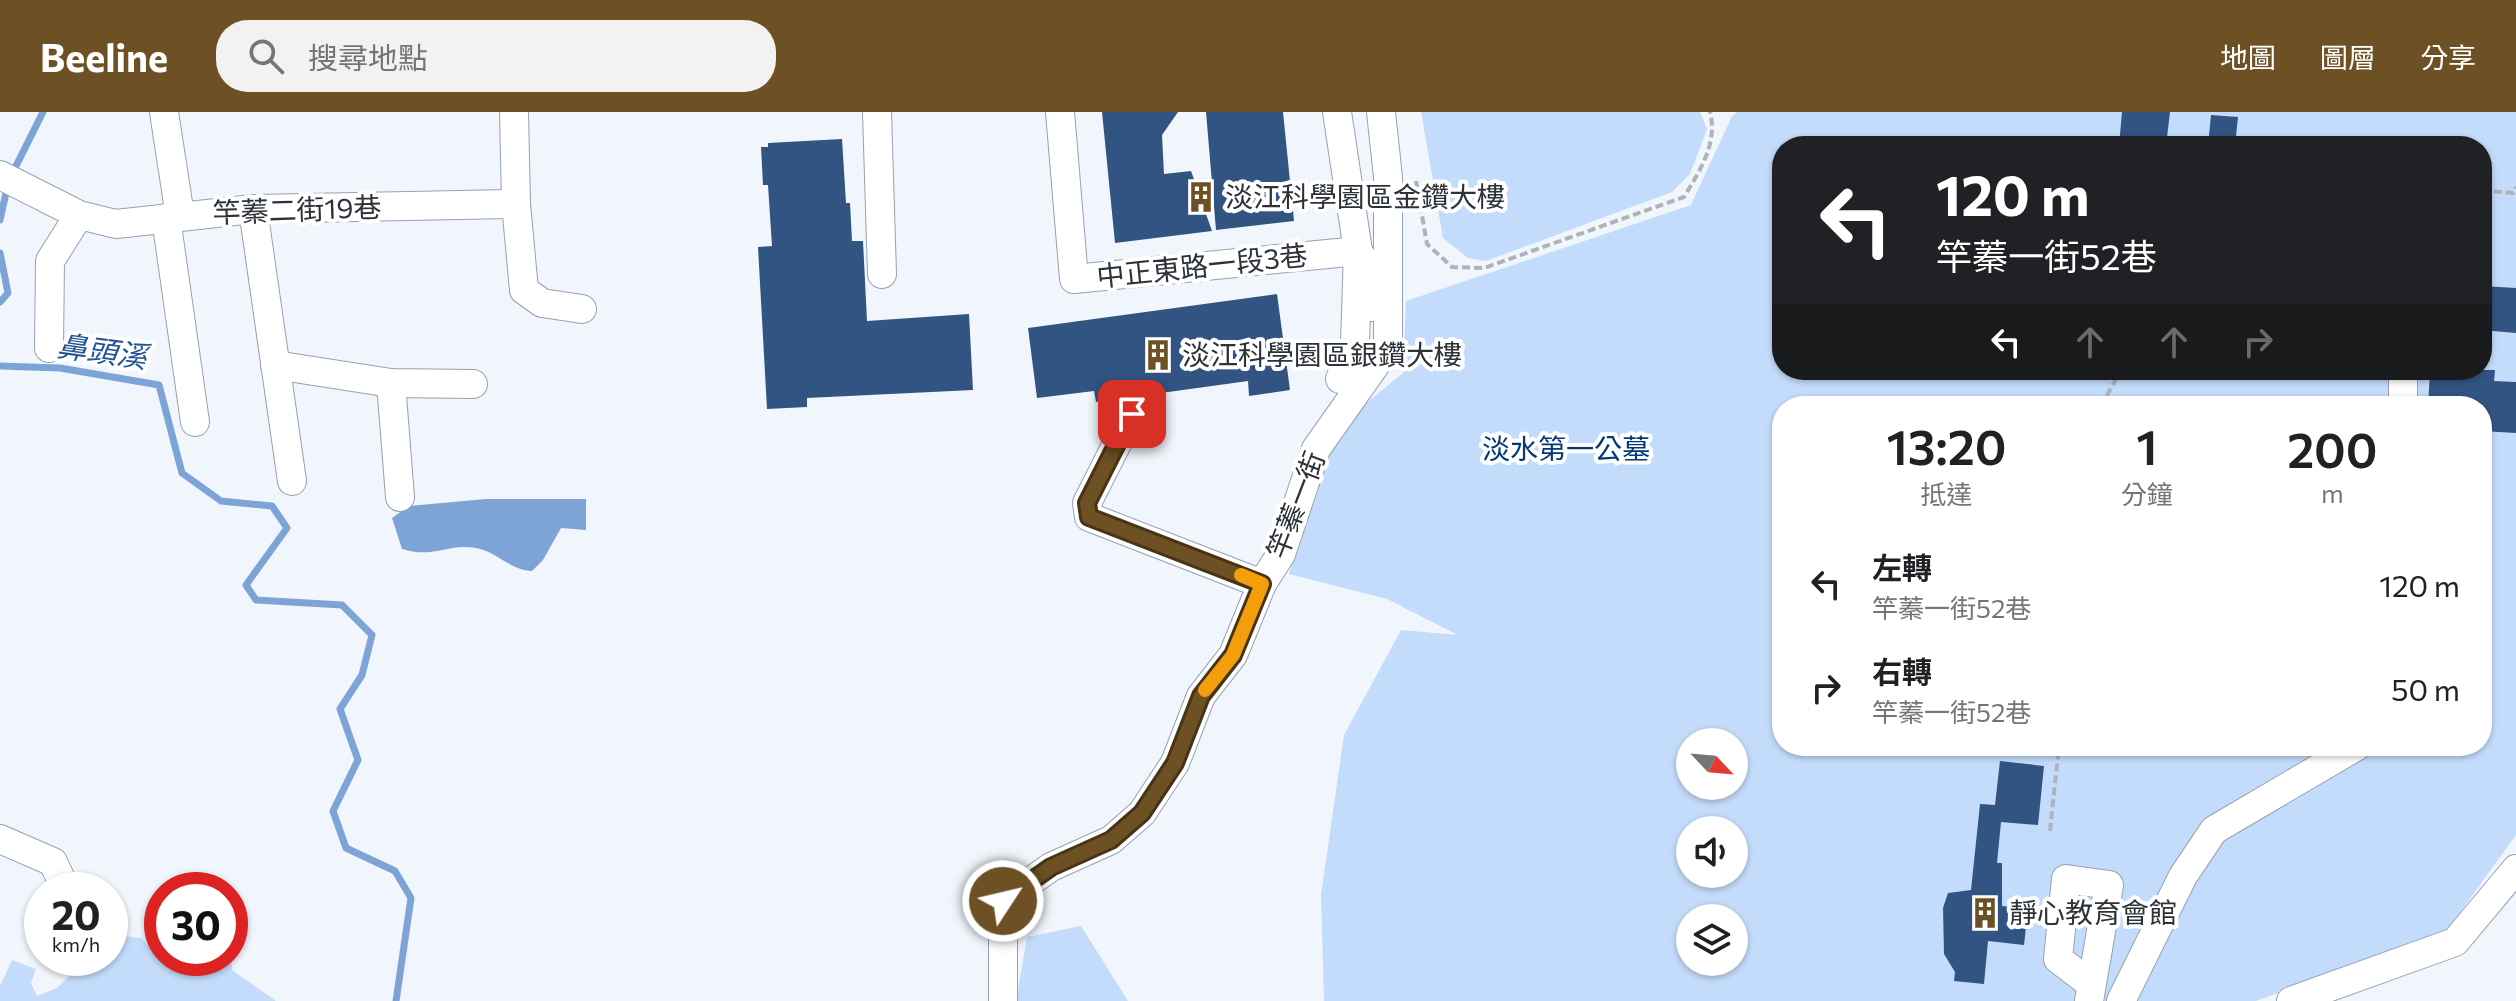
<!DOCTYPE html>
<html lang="zh-TW">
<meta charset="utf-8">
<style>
:root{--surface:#fff;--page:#f2f2f2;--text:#202124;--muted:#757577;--accent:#6d5023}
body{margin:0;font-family:Commissioner,"Noto Sans TC",sans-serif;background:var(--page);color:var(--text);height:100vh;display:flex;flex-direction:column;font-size:30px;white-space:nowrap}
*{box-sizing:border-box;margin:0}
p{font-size:26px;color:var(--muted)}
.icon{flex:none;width:44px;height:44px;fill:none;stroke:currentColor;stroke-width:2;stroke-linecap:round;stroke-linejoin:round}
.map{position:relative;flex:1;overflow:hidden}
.drawer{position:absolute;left:1772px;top:284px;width:720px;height:360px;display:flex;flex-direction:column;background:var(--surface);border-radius:32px;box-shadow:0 2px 6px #0004}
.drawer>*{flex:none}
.top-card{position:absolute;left:1772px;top:24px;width:720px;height:244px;border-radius:32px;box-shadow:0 2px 6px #0004;background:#202124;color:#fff;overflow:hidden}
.needle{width:52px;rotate:116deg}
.buttons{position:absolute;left:1676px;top:616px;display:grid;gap:16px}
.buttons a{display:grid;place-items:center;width:72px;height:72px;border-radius:50%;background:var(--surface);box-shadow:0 2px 6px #0004;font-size:40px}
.speed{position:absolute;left:24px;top:760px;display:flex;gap:16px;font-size:40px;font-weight:700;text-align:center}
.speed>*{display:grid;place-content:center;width:104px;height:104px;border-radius:50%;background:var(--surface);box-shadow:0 2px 6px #0004;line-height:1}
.speed small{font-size:20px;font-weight:400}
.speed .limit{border:12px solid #d22;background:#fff;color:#111}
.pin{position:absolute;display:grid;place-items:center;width:68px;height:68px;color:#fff;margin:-34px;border-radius:16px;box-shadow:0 4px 12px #0006}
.me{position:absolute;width:88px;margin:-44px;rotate:55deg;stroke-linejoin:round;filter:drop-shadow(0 0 6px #0008)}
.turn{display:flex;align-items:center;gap:28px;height:168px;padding:0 32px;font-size:36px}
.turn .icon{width:104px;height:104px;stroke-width:2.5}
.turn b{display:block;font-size:56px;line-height:68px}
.lanes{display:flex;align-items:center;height:76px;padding:0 32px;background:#0003;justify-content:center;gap:40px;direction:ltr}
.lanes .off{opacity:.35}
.eta{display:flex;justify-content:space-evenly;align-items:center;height:136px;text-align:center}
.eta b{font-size:48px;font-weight:600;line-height:56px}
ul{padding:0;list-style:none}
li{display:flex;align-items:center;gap:24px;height:104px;padding:0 32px}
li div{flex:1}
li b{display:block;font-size:30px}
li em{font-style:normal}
header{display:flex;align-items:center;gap:48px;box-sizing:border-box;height:112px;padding:0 40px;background:var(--accent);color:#fff}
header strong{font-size:38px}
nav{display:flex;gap:44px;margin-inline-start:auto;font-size:28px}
.search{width:560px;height:72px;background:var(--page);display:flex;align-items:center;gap:20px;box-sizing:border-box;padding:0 28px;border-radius:32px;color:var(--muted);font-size:30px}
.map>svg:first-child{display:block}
.green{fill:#c4dcfb;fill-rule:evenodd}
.water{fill:#7ea4d7}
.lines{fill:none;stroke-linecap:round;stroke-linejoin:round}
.stream{stroke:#7ea4d7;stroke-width:7}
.building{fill:#325482}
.minor-casing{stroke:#96a1b0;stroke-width:30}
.path{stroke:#aeb3ba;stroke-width:4;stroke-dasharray:8 4;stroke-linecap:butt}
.minor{stroke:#fff;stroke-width:28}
.route-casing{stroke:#473417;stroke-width:20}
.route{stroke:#6d5023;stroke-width:14}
.slow{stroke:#f59e0b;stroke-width:14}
.labels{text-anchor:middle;stroke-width:8;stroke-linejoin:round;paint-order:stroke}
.poi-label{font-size:28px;fill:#2d3238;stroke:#fff;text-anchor:start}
.street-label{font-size:28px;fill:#2d3238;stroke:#fff}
.park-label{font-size:28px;fill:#033975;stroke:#fff}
.water-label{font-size:30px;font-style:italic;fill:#235493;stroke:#fff}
</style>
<header>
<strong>Beeline</strong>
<div class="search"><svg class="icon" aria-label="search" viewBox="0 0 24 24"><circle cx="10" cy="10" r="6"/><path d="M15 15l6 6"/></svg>搜尋地點</div>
<nav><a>地圖</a><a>圖層</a><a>分享</a></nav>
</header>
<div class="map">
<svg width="2516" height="889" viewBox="0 0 2516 889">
<rect width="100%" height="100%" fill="#f1f6fd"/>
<g class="green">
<path d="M1421,0H1700L1707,17L1690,62L1672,80L1486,149L1468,146L1443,126Z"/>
<path d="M1737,0H2516V723L2446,820L2256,889H1324L1321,783L1344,623L1401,518L1458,523L1387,487L1289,462L1317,363L1353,302L1403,261L1406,189L1691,93L1732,4ZM1782,34H2482V258H1782ZM1782,294H2482V634H1782ZM1690,630H1734V674H1690ZM1690,718H1734V762H1690ZM1690,806H1734V850H1690Z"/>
<path d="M1081,814L1128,889H1016L1027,825Z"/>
<path d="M124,824L141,826L165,851L166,846H230V829L232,858L276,889H0V874L12,848L36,857L31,871L37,884L57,876L87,846H110V833Z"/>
</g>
<path class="water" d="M486,387H586V418L561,416L543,448L532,459C509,458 498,440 476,436C449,431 433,447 402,437L392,406L409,394Z"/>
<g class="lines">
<g class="stream">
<path d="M13,60L43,0"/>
<path d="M0,108L8,72"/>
<path d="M0,141L8,181L0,190"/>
<path d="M0,254L60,256L159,273L182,361L221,389L272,394L287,416L246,473L256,488L342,493L372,523L362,563L340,597L358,648L333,699L346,736L395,759L411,786L396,889"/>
</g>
</g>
<g class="building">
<path d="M1102,0H1178L1162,23L1164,62L1191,59L1212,119L1115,131Z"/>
<path d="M1206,0H1283L1294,109L1216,118Z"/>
<path d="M2122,0H2170L2166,34H2119Z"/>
<path d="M2211,3L2238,5L2235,34H2208Z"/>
<path d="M842,27L846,91H850L852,129H863L867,209L969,202L973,278L807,286V295L767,297L758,135L772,134L768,73H763L761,35H768V31Z"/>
<path d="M2482,174L2516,176V221L2482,218Z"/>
<path d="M1277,182L1290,278L1249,284L1248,269L1096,290L1094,279L1037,286L1028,216Z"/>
<path d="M2436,258H2495L2494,269L2516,270V321L2482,319V294H2428L2430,260Z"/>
<path d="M2000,649L2044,654L2038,713L2001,710L1997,751H2002V794L2028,797L2024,833L1988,829L1984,872L1954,869L1955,860L1944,842L1943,796L1948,781L1971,778L1980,692L1995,693Z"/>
</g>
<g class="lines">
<defs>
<g id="minor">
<path d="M164,0L180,104"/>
<path d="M514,0L516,92L524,178L542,191L582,197"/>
<path d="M877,0L882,162"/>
<path d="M1060,0L1074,167L1358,139L1337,0"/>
<path d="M0,63L79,103L116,112L253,97L516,92"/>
<path d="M253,97L292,369"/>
<path d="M166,106L195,310"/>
<path d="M49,236L50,149L79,103"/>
<path d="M275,253L391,271L473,272"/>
<path d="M1340,267L1355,231L1358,139L1373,164L1372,195"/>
<path d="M391,271L400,385"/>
<path d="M2403,294V258"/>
<path d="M1132,302L1087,391L1089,405L1262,472"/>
<path d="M0,727L53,750L66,778"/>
<path d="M1003,889V789L1051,755L1111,728L1142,701L1175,651L1201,584L1233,543L1262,472L1281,442L1316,337L1388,235V65L1381,0"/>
<path d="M2089,889L2109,773L2066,767L2058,847L2091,872"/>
<path d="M2121,889L2183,764L2214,718L2357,634"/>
<path d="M2291,889L2455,830L2516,757"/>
</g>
</defs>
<use href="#minor" class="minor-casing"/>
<g class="path">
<path d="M1416,69L1427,132L1452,155L1484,156L1684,85C1700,58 1718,32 1710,0"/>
<path d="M2482,78L2513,81L2516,75"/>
<path d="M2101,294L2121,258"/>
<path d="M2050,719L2059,634"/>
</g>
<use href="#minor" class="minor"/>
</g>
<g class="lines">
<defs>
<path id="route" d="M1003,789L1051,755L1111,728L1142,701L1175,651L1201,584L1233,543L1262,472L1089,405L1087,391L1132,302"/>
</defs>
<use href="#route" class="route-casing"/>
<use href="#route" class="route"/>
<path class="slow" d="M1205,578L1233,543L1262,472L1241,463"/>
</g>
<defs>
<symbol id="building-bare" viewBox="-9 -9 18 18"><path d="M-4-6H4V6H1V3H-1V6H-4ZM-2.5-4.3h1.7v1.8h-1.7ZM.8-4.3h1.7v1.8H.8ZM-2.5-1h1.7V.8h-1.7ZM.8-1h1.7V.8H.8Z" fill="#6d5023" stroke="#fff" stroke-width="2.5" paint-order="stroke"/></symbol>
</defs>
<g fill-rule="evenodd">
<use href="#building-bare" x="1179" y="63" width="44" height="44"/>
<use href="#building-bare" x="1136" y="221" width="44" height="44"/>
<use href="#building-bare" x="1963" y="779" width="44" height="44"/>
</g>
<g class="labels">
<g class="poi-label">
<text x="1225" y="95">淡江科學園區金鑽大樓</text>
<text x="1182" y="253">淡江科學園區銀鑽大樓</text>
<text x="2009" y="811">靜心教育會館</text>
</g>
<g class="street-label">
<text transform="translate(297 98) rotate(-2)" y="10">竿蓁二街19巷</text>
<text transform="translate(1202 154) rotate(-6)" y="10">中正東路一段3巷</text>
<text transform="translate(1296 393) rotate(-69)" y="10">竿蓁一街</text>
</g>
<g class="park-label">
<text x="1566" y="347">淡水第一公墓</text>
</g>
<g class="water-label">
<text transform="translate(102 240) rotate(8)" y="10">鼻頭溪</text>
</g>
</g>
</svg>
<div class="buttons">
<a><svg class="needle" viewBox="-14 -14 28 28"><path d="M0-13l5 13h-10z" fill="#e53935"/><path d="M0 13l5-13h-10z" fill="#757577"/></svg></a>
<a><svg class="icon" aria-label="sound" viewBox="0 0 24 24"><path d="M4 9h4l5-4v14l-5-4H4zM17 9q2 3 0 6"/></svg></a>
<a><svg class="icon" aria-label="layers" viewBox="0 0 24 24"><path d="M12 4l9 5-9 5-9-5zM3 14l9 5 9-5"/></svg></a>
</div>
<div class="speed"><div>20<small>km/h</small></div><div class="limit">30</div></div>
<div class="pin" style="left:1132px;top:302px;background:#d93025"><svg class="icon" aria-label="arrive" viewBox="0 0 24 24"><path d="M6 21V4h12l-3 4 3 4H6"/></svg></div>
<svg class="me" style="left:1003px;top:789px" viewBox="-20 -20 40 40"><circle r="17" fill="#6d5023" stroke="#fff" stroke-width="3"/><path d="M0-11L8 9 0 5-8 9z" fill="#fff"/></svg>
<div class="top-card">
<div class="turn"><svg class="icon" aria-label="left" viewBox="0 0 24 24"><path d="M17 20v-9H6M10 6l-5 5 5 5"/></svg><div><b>120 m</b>竿蓁一街52巷</div></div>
<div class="lanes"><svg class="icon" aria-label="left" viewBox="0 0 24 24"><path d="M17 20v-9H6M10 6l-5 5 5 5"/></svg><svg class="icon off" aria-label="ahead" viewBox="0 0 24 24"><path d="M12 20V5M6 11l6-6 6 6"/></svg><svg class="icon off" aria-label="ahead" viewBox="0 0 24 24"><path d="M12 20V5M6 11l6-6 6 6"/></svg><svg class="icon off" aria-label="right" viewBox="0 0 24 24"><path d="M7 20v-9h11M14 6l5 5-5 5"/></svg></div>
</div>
<section class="drawer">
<div class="eta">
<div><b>13:20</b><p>抵達</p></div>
<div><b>1</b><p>分鐘</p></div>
<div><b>200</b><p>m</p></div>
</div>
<ul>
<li><svg class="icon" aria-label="left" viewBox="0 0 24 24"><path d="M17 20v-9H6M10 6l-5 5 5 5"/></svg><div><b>左轉</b><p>竿蓁一街52巷</p></div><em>120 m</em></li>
<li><svg class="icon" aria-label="right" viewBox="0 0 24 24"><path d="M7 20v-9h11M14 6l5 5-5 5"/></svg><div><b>右轉</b><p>竿蓁一街52巷</p></div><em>50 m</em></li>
</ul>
</section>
</div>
